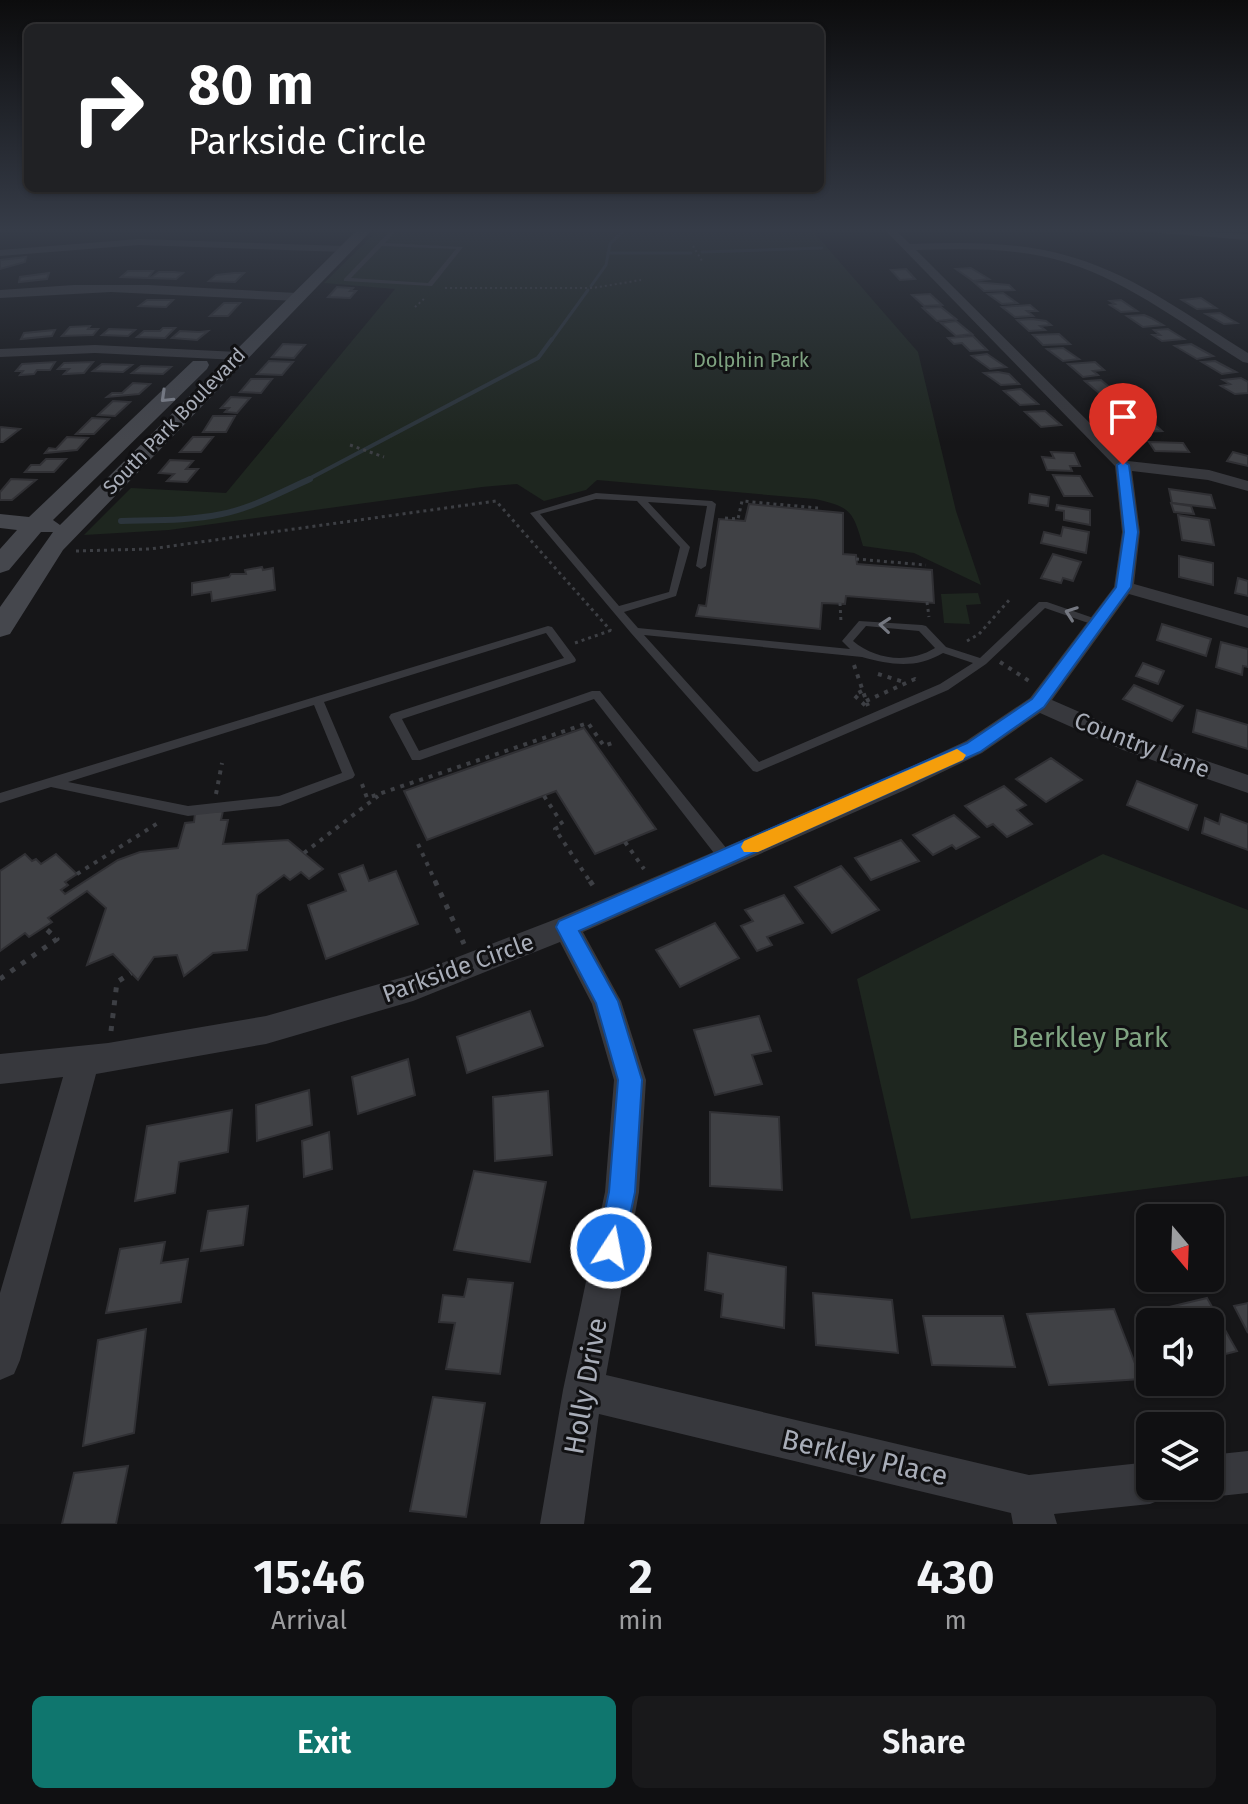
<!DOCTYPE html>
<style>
:root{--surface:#101012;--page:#19191b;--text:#f1f3f6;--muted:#9c9d9f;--line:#303032;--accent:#0f766e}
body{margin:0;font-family:"Fira Sans",sans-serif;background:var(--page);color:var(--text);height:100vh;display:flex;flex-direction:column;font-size:30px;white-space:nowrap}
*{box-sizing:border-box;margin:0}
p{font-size:26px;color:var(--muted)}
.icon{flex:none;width:44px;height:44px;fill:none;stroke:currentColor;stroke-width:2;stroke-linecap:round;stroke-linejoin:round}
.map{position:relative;height:1524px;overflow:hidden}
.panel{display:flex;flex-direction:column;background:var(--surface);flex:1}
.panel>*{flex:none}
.banner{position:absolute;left:24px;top:24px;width:800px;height:168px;border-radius:12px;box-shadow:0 2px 6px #0004,0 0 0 2px var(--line);background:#202124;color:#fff;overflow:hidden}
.needle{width:52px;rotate:161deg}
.buttons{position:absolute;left:1136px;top:1204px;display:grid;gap:16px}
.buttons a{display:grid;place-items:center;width:88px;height:88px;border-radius:12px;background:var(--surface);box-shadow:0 2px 6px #0004,0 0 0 2px var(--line);font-size:40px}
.pin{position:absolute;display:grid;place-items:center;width:68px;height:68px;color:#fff;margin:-82px -34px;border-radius:50% 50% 50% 0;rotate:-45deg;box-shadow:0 0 8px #0007}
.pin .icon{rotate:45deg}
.me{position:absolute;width:88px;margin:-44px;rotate:11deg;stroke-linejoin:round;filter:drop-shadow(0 0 6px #0008)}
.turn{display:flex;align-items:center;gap:28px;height:168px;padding:0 32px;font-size:36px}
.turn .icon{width:104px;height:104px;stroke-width:2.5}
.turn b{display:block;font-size:56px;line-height:68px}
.eta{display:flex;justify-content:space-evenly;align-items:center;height:136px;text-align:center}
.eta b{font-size:48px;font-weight:600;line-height:56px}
.cta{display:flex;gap:16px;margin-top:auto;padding:16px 32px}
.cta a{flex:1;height:92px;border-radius:12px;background:var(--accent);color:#fff;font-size:32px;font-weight:600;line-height:92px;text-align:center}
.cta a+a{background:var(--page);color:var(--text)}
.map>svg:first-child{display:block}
.green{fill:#1e261f}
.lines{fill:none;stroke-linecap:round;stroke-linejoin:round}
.stream-far2{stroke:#2c353c;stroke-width:3}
.stream-far1{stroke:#2c353c;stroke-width:4}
.stream{stroke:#2c353c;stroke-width:6}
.building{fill:#404145;stroke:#303034;stroke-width:2}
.path-far3{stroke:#3d3f44;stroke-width:2;stroke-dasharray:2 3;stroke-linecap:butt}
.path-far2{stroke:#3d3f44;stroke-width:3;stroke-dasharray:3 4;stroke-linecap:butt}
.path-far1{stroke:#3d3f44;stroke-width:4;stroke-dasharray:4 6;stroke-linecap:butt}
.path{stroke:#3d3f44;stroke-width:5;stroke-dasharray:5 8;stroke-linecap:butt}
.lane{fill:#37383d;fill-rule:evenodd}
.street{fill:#37383d;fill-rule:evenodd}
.secondary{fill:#45474d;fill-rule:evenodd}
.oneway{stroke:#858993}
.oneway2{stroke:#757881}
.route{fill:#1a73e8;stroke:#114b97;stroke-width:2}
.slow{fill:#f59e0b}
.labels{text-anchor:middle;stroke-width:6;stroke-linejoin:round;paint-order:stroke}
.far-park-label{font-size:20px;fill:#7fa381;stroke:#111113}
.far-street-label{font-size:20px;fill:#a8adb8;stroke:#111113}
.street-label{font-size:24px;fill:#a8adb8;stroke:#111113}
.near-park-label{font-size:28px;fill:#7fa381;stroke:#111113}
.near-street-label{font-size:28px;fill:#a8adb8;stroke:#111113}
</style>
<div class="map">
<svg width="1248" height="1524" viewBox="0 0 1248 1524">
<rect width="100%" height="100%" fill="#161618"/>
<g class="green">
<path d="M379,229H811L918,352L956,511L981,585L914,553L863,546C853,511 851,507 815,499L597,480L586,490L544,501L517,484L482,487L169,530L84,535L131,488L226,493L395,289L324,283Z"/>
<path d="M978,593L981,604L966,605L970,624L944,623L941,594Z"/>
<path d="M1103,854L1248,910V1176L911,1219L857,979Z"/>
</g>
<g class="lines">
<g class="stream-far2">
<path d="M702,252L822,248"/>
<path d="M608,253H691"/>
<path d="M591,286L606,265L610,244L625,229"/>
<path d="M551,341L588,290"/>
</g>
<path class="stream-far1" d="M305,481L538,358L552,339"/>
<path class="stream" d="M121,521C154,520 189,521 222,514C252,508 281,492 310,479"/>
</g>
<g class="building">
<path d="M26,257L25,262L0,269V260Z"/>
<path d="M971,268L989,279L973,281L956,269Z"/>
<path d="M906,269L915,279L900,280L891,270Z"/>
<path d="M128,271H153L148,278L121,277Z"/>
<path d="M159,272H174L183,273L176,279L150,278Z"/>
<path d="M49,273L47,279L19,282L20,277Z"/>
<path d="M234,273H244L235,282L209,281L216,275Z"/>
<path d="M974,282L1009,285L1014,290L984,291Z"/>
<path d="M337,287L353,288L350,291H356L350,298L328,297Z"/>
<path d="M1003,293L1017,303L1002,304L988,294Z"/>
<path d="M930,294L942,305L924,306L912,295Z"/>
<path d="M1201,298L1216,308L1197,309L1182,300Z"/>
<path d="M147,300H173L166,307L139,306Z"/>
<path d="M1121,300L1137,311L1121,312L1110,305L1115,304L1110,301Z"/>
<path d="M224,303H240L228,316H210Z"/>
<path d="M1030,305L1037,311H1027L1033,316L1015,317L1002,307Z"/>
<path d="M941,307L956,319L937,321L923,308Z"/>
<path d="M1220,313L1230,319L1237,323L1224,324L1206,314Z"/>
<path d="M1144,315L1151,318L1163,325L1143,327L1127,316Z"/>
<path d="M1032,319L1046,321L1051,325L1040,326L1045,330L1029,331L1017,320Z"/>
<path d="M956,321L972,334L956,336L941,323Z"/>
<path d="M90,326L88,329H98L93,335L62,336L70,327Z"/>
<path d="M163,328H175L165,338L137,337L144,331H160Z"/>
<path d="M109,329L135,330L128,336L102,335Z"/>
<path d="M1168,329L1184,339L1162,341L1153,335H1160L1154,330Z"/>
<path d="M55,330L52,336L21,339L24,333Z"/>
<path d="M180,331L199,332L208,331L197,340L172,338Z"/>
<path d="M1059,334L1070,344L1043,345L1033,335Z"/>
<path d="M973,336L987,350L970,351L962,343L954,344L948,338Z"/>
<path d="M283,344L305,345L294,358L272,357Z"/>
<path d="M1191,344L1213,356L1197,359L1175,346Z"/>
<path d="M1063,348L1079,359L1063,361L1047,349Z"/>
<path d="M987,354L1006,367L990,369L972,356Z"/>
<path d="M269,361L293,362L282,375L257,374Z"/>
<path d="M1215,361L1236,372L1222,374L1202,362Z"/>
<path d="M55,362L50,370H37L34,374L20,375L23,371H16L22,364Z"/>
<path d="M93,362L84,373L64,374L69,369H58L64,363Z"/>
<path d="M1095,362L1104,370L1093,371L1098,375L1083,377L1068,364Z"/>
<path d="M102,364L132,365L123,372L93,371Z"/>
<path d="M141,366L171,367L163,374L132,373Z"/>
<path d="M998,372L1009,374L1019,384L1001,385L984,373Z"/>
<path d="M1241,378L1248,382V393L1235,394L1221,386L1230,384L1223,380Z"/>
<path d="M251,379H272L261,393L240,392Z"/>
<path d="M1101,380L1115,392L1099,393L1085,381Z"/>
<path d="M133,383L150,384L139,394L107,397L112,393H122Z"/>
<path d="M1021,389L1038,404L1020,405L1004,391Z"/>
<path d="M1134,396L1139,400L1134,401L1145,411L1121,412L1105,398Z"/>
<path d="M231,397L250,398L237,413L225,412L229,408H221Z"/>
<path d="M113,401L130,402L115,416L98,415Z"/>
<path d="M1045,411L1061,425L1041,427L1025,412Z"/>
<path d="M1144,415L1162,431L1139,432L1121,416Z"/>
<path d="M213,416H235L226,432H203Z"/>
<path d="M92,418L109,419L94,434H76Z"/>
<path d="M0,428L1,427L20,429L3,442H0Z"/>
<path d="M67,437L88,438L77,450L45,453L49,448L56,449Z"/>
<path d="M193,437H213L201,452H180Z"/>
<path d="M1149,442L1183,443L1189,452L1155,451Z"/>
<path d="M1051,452L1074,453L1080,466H1070L1072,471L1047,470L1042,457L1054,458Z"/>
<path d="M1233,452L1248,456V466L1227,461Z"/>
<path d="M46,459H66L54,472H25L31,465H40Z"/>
<path d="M170,460L193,461L186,469H198L187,482L167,481L174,474L159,473Z"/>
<path d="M1053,475L1080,476L1092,496H1064Z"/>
<path d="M11,479L36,480L12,500H0V492Z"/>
<path d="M1169,489L1211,495L1215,508L1172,503Z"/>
<path d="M1030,494L1049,497L1048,506L1029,503Z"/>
<path d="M1171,503L1191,506L1194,514L1174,512Z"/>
<path d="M749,504L843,513V554L856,555L857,564L932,570L934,603L846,596L845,604L822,603L820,629L696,616L699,605L706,606L719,519L745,521Z"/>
<path d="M1057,505L1090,510V525L1064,520V511L1056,510Z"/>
<path d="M1178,515L1209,520L1214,545L1182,540Z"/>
<path d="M1063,527L1089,532L1086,553L1041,543L1044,532L1061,536Z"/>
<path d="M1053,554L1081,562L1073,581L1063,578L1061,583L1041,578Z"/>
<path d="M1179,556L1213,563V585L1179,577Z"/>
<path d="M262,567L263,570L273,568L275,590L212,601L211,592L192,595V583L229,577L231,574H246L245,570Z"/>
<path d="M1238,578L1248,581V596L1235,593Z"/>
<path d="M1162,624L1211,639L1206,656L1157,640Z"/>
<path d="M1221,642L1248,649V667L1243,666L1242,675L1216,667Z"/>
<path d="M1143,663L1164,671L1158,684L1136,676Z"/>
<path d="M1134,685L1183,706L1172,721L1123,699Z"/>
<path d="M1197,710L1248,725V749L1193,732Z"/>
<path d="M584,728L656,829L595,854L556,791L427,840L404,791Z"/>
<path d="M1051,758L1082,780L1046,802L1016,779Z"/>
<path d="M1137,781L1197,805L1188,830L1127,805Z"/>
<path d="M1004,786L1026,805L1017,810L1032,824L1007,837L993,824L987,827L965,806Z"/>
<path d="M223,811L221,820H228L223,844L288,840L323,869L309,879L301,872L290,880L284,875L257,895L247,950L213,953L184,976L177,955L154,957L138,980L113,954L87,965L106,908L87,891L48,918L52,922L29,937L25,933L0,951V871L25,854L32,861L36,859L41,864L56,854L77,874L65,882L68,885L61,890L65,894L118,860L140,852L178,848L185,823L194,822L195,813Z"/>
<path d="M1221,814L1248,824V850L1202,833L1205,818L1219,824Z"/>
<path d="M954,815L979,837L956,849L952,845L933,855L913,835Z"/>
<path d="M901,840L919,861L871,880L855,858Z"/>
<path d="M363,865L369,881L396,871L418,924L326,959L308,905L346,891L339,874Z"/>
<path d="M841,866L879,910L832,933L795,887Z"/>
<path d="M784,895L803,923L767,937L772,945L757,951L741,926L753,921L745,910Z"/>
<path d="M715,923L739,958L680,987L656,950Z"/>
<path d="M530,1011L543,1046L467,1073L457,1037Z"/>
<path d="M759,1016L771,1051L752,1055L762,1084L715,1095L694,1030Z"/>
<path d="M408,1059L415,1095L358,1114L352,1077Z"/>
<path d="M309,1090L312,1125L257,1141L256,1105Z"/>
<path d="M548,1091L552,1155L495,1161L493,1097Z"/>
<path d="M232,1110L228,1152L179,1162L175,1193L135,1201L147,1126Z"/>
<path d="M710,1112L779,1117L782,1190L710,1186Z"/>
<path d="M329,1132L332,1169L304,1177L302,1141Z"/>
<path d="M474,1171L546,1182L530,1262L454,1250Z"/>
<path d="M248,1206L243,1245L201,1251L208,1211Z"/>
<path d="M165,1242L161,1263L188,1259L181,1302L106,1313L120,1249Z"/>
<path d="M708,1253L786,1267L784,1328L721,1317L723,1294L705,1290Z"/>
<path d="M468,1279L513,1283L500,1374L446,1369L455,1323L439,1322L443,1295L464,1297Z"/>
<path d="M813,1293L892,1300L898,1353L816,1345Z"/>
<path d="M1207,1298L1237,1351L1210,1358V1322H1150V1343L1136,1315Z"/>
<path d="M1248,1303V1333L1234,1306Z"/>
<path d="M1114,1309L1141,1379L1049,1385L1027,1314Z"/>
<path d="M923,1316H1003L1015,1367L932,1365Z"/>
<path d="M146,1329L134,1433L83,1446L98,1340Z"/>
<path d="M433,1397L485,1403L466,1517L410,1511Z"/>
<path d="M128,1466L116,1524H62L74,1473Z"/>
</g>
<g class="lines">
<g class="path-far3">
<path d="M693,246L702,261"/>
<path d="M445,288H593L641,280"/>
<path d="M415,307L425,298"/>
</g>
<g class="path-far2">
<path d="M350,445L384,457"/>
<path d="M725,518L738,519L742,501L818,508"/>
<path d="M76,551L150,549L496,501L611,631"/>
<path d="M856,559L926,565"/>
<path d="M927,602L929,617"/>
<path d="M840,603L841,622"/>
<path d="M967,641L979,634L1011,598"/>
<path d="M575,643L612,630"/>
</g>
<g class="path-far1">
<path d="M1000,662L1029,681"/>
<path d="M854,665L868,706"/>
<path d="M878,674L904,682"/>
<path d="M862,691L854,695L867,707"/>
<path d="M866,701L915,679L919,682"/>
<path d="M362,784L367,798L588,723L604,746L615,742"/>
<path d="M216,794L222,763"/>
<path d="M544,796L563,825L555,829L591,883"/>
<path d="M625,842L644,869"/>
<path d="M418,844L436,883"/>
<path d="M304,853L378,796"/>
<path d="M77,874L158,823"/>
</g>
<g class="path">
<path d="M435,881L464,944"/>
<path d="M590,881L596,890"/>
<path d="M0,979L57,939L44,927"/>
<path d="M111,1031L117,982L131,973"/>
</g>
<g class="lane">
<path d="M392,229H398L385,243L463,247L432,286L344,281V279ZM382,246L456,249L428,283L351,278Z"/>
<path d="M596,493L712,501L716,504L706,566L701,569L696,566L707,506L648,502L690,547L676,596L624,612L638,628L850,649L842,641L859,621L922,625L926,626L946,647L980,658L1039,602H1047L1102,621L1103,623L1098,626L1094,625L1045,608L986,664L948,690L757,772L753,771L631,633L530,513ZM596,499L637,501L680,547L669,592L619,606L540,514ZM866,626L919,631L935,648C909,664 876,660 853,641ZM644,635L862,657C891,665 916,669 943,653L973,663L940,684L759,762Z"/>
<path d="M548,626L552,627L575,658L576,660L575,662L402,719L419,751L592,691H600L731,854L733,858L731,862L726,863L721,862L594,699L420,760H412L389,717L391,714L564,658L546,633L324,702L355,775L353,778L280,806L188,816L51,787L0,803V793ZM314,705L342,773L279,796L188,806L68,782Z"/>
</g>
<g class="street">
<path d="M884,229H895L910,244C965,242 1022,241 1075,258C1138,277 1193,319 1248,353V363L1243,362C1187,327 1131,283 1068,263C1019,247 966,249 916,250L1128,461L1209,470L1248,481V491L1208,480L1132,471L1140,532L1134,584L1248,616V628L1129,594L1052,700L1139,738L1248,775V793L1123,750L1040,713L982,753L905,790L583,932L621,1001L646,1080L639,1192L606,1375L1029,1475L1150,1462V1486H1170L1165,1498L1150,1504L1054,1514L1057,1524H1013L1011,1513L599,1414L584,1524H540L563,1390L605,1192L614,1080L592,1004L560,942L413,1001L266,1044L96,1074L20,1360L14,1374L0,1380V1293L63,1077L0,1084V1054L108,1043L266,1016L411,975L556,919L887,778L966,741L1030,698L1114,587L1122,532L1115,466Z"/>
<path d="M1142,229L1248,234V240L1147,232Z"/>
<path d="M139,239L345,246L351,249L345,252L139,245L0,256V250Z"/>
<path d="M74,285H148L297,293L303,297L297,301L111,292L0,298V290Z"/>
<path d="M95,345L238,352L245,356L238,360L95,353L0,357V349Z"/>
<path d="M1248,1451V1493L1210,1497L1195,1491L1193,1486H1210V1455Z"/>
</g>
<path class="secondary" d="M358,229H373L63,550L10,634L0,637V607L53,532H41L9,570L0,573V549L17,530L0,528V514L29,517L193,361H207L209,365L207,369L53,520L60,525Z"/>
</g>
<defs><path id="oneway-chevron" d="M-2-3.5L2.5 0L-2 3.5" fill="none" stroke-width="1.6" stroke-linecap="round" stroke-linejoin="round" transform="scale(2)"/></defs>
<use class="oneway" href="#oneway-chevron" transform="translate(166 397) rotate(136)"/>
<g class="oneway2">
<use href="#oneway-chevron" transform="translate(1071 613) rotate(-160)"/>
<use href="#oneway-chevron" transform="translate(885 625) rotate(-175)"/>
</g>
<linearGradient id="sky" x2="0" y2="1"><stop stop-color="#0c0c0d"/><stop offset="0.52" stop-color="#363c48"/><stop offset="1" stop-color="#363c48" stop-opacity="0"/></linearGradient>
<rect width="1248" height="442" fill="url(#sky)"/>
<path class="route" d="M1123,461L1129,465L1138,532L1131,587L1044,707L980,752L579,931L618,1001L642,1080L635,1192L621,1258L611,1262L601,1258L597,1248L609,1192L618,1080L596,1003L556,927L559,921L967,743L1032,699L1116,587L1124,532L1117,465Z"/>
<path class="slow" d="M957,749L966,755L963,760L758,852H744L741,847L744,841Z"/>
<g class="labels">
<g class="far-park-label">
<text x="751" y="367">Dolphin Park</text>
</g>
<g class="far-street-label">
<text transform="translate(174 421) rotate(-46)" y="7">South Park Boulevard</text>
</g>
<g class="street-label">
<text transform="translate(1142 745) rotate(21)" y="8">Country Lane</text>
<text transform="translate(458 968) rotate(-20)" y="8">Parkside Circle</text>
</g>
<g class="near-park-label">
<text x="1090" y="1047">Berkley Park</text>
</g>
<g class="near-street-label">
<text transform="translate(585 1386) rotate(-80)" y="10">Holly Drive</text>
<text transform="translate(865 1457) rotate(13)" y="10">Berkley Place</text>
</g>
</g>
</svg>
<div class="buttons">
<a><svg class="needle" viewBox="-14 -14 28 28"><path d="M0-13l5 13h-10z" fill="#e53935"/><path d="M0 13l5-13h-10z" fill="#9c9d9f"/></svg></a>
<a><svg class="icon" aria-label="sound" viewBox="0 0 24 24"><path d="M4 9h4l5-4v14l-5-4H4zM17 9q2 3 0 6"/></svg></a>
<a><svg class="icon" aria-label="layers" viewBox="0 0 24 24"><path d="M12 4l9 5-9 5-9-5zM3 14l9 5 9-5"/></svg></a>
</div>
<div class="pin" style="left:1123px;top:465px;background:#d93025"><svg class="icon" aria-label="arrive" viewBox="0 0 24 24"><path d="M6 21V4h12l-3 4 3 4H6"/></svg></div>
<svg class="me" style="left:611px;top:1248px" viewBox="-20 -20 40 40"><circle r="17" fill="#1a73e8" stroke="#fff" stroke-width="3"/><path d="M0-11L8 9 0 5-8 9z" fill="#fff"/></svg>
<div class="banner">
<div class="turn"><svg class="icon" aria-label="right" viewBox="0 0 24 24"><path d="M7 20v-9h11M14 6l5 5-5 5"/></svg><div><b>80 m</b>Parkside Circle</div></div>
</div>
</div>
<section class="panel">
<div class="eta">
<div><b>15:46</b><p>Arrival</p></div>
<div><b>2</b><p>min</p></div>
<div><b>430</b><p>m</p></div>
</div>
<div class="cta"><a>Exit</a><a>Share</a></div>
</section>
